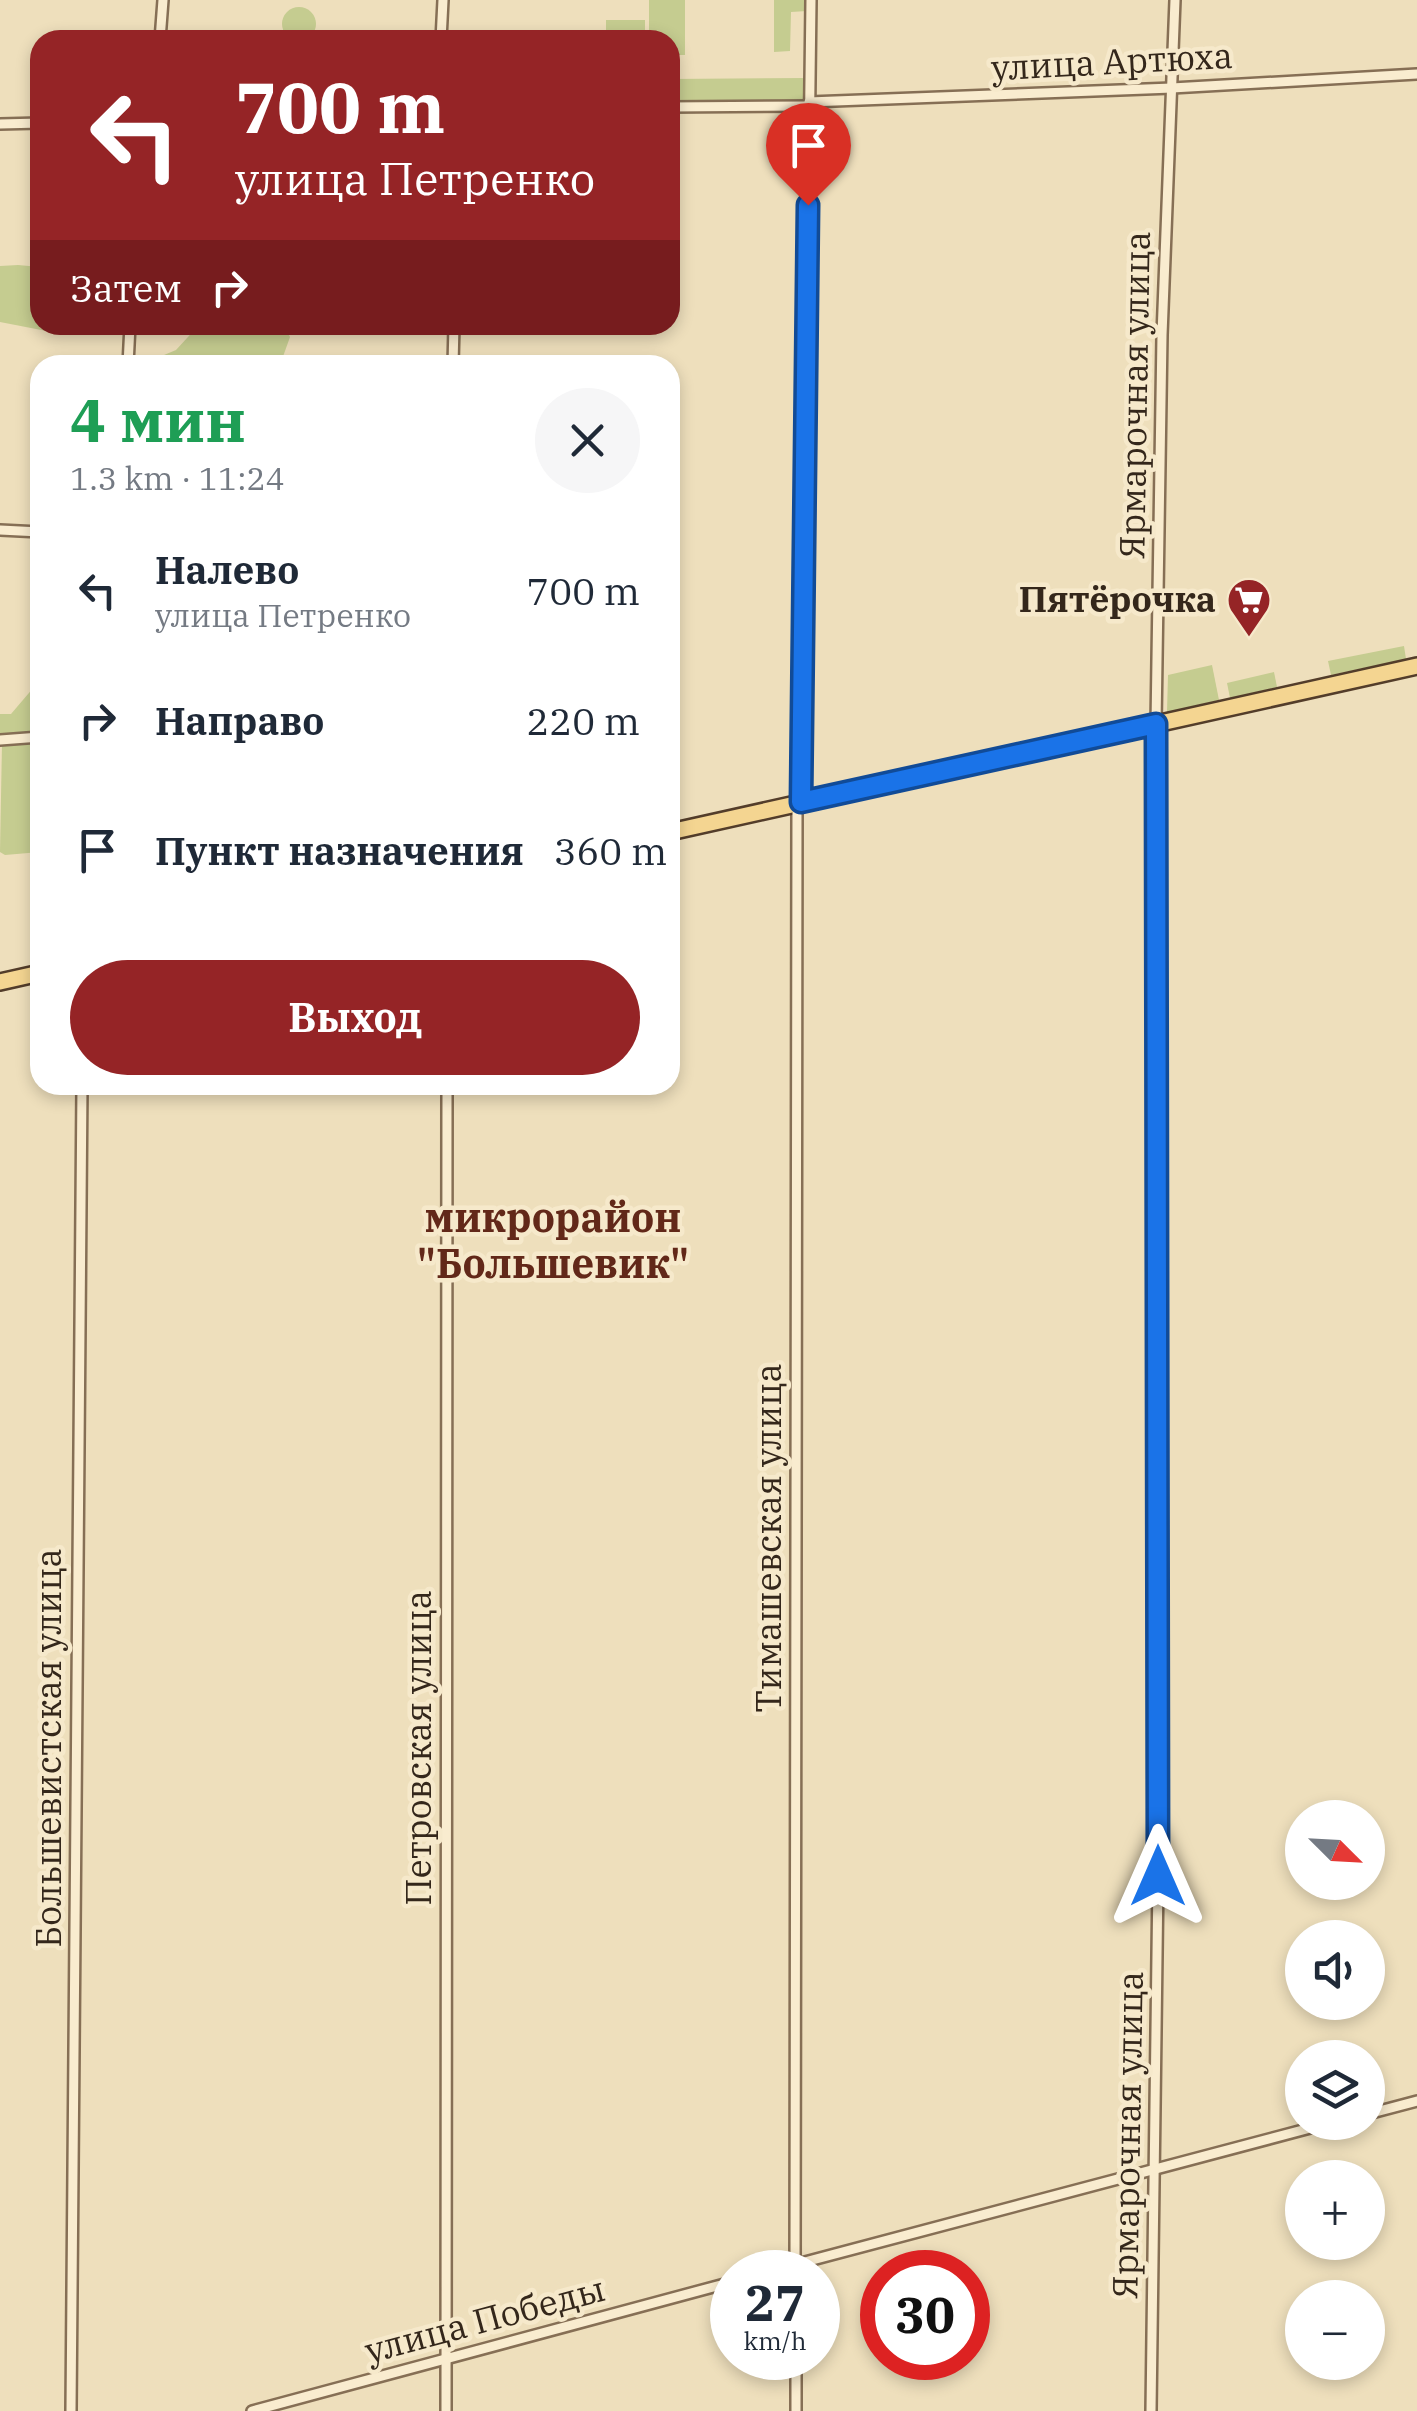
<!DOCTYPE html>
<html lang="ru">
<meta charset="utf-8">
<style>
:root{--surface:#fff;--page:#f6f6f7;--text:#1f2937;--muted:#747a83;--accent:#952426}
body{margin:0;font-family:"IBM Plex Serif",serif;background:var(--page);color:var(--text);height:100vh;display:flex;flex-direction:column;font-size:38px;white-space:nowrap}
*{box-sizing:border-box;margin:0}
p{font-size:32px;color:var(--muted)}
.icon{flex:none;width:55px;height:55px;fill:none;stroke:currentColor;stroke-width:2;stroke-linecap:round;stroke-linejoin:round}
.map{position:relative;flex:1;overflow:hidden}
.sheet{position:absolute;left:30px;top:355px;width:650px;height:740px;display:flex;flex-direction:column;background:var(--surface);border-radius:30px;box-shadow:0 5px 15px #0003}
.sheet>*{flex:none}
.hud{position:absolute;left:30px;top:30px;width:650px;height:305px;border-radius:30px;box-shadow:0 5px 15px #0003;background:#952426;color:#fff;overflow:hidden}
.needle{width:65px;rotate:114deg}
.controls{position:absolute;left:1285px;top:1800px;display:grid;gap:20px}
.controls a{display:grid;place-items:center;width:100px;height:100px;border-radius:50%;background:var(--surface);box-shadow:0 5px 15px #0003;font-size:50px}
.speed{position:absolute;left:710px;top:2250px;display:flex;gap:20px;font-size:50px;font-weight:700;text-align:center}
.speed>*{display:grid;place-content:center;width:130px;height:130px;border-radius:50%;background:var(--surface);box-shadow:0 5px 15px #0003;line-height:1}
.speed small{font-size:25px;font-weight:400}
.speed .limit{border:15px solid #d22;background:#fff;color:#111}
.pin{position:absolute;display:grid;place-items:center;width:85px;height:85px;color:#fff;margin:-102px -42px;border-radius:50% 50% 50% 0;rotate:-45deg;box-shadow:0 0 10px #0007}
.pin .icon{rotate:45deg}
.me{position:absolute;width:110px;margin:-55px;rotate:0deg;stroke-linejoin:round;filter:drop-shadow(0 0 8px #0008)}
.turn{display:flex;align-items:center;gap:35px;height:210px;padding:0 40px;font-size:45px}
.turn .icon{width:130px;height:130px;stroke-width:2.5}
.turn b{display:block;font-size:70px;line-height:85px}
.then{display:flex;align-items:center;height:95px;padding:0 40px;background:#0003;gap:20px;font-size:38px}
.round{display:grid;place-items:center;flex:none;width:105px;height:105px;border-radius:52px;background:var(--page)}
.summary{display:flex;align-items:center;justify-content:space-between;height:170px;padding:0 40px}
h1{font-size:60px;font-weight:700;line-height:75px;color:#1e9e55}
.button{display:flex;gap:20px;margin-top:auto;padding:20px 40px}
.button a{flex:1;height:115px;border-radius:60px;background:var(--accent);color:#fff;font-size:40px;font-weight:700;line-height:115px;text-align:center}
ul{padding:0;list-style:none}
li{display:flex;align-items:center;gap:30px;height:130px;padding:0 40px}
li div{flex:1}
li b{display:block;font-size:38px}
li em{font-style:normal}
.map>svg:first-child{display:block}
.green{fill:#c5cc90}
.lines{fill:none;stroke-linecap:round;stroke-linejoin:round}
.street-casing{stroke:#866f55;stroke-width:14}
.primary-casing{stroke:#533d2a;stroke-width:20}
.street{stroke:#f9eccf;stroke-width:9}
.primary{stroke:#f4d591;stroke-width:15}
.route-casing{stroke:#114b97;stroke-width:25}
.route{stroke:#1a73e8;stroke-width:18}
.labels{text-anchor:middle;stroke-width:9;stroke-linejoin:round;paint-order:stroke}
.street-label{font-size:35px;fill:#34271b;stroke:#f6e9cb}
.poi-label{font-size:35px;font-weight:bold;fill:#34271b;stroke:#f6e9cb;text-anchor:end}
.quarter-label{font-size:40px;font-weight:bold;fill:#622819;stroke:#f6e9cb}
</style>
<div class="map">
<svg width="1417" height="2411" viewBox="0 0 1417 2411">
<rect width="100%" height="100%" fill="#eedfbc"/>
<g class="green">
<path d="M649,0H685V55H670V40H649Z"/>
<path d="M774,0H808L807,11L791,12L790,51L774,52Z"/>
<circle cx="299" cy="24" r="17"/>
<rect x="606" y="20" width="39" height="20"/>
<path d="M806,78L805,100L670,101V79Z"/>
<path d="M18,265L40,267V325H91C85,333 77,334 67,335L0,322V266Z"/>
<path d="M199,325H284L290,337L280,365H167L164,355L176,350Z"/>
<path d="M1404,646L1406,659L1331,675L1328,661Z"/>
<path d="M1212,665L1219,700L1167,712L1168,675Z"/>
<path d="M1274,672L1277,687L1230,698L1227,683Z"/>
<path d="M40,680V733L0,735V714H11Z"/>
<path d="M40,741V852L5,855L0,852L2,743Z"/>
</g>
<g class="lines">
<defs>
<g id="street">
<path d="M160,40L163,0"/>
<path d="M441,40L443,0"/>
<path d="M809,102L1172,88L1417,74"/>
<path d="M670,107L809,106"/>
<path d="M0,124L40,123"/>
<path d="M128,365L130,325"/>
<path d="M453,365L454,325"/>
<path d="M0,530L40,532"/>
<path d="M0,740L40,737"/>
<path d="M801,802L811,0"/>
<path d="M1368,2114L1417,2101"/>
<path d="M767,2272L1333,2122"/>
<path d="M795,2272L797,803"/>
<path d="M796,2358V2411"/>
<path d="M71,2411L82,1085"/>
<path d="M252,2411L732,2282"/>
<path d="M446,2411L447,1085"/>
<path d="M1151,2411L1159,1803L1156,724L1162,335L1175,0"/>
</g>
<g id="primary">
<path d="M670,832L1417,666"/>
<path d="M0,982L40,973"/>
</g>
</defs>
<use href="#street" class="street-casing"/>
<use href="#primary" class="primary-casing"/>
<use href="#street" class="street"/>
<use href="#primary" class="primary"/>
</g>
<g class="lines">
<defs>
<path id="route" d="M808,205L801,802L1156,724L1158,1876"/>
</defs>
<use href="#route" class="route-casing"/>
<use href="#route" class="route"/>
</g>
<defs>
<symbol id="supermarket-pin" viewBox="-11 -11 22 30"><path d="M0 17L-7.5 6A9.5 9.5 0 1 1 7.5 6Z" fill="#952426" stroke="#f6e9cb"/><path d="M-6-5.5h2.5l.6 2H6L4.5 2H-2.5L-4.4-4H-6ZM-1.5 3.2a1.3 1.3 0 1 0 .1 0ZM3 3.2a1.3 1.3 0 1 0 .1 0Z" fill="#fff"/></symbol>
</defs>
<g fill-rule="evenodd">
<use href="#supermarket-pin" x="1224" y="575" width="50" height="68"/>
</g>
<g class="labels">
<g class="street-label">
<text transform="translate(1112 62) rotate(-3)" y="12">улица Артюха</text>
<text transform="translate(1135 395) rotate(-89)" y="12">Ярмарочная улица</text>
<text transform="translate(769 1538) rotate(-90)" y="12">Тимашевская улица</text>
<text transform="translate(49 1748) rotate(-90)" y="12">Большевистская улица</text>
<text transform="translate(419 1748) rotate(-90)" y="12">Петровская улица</text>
<text transform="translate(1128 2135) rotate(-89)" y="12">Ярмарочная улица</text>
<text transform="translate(485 2320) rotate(-15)" y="12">улица Победы</text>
</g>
<g class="poi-label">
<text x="1216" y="612">Пятёрочка</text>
</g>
<g class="quarter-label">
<text x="553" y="1232">микрорайон<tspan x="553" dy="46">"Большевик"</tspan></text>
</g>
</g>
</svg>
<div class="controls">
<a><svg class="needle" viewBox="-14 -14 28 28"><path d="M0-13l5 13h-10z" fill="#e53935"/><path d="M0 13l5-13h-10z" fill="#747a83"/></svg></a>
<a><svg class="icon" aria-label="sound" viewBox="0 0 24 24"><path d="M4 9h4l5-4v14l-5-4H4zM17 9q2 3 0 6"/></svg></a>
<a><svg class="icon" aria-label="layers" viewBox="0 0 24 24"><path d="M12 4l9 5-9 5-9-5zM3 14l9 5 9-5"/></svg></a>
<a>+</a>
<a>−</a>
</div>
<div class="speed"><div>27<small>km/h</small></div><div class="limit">30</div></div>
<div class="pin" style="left:808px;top:205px;background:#d93025"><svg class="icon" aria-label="arrive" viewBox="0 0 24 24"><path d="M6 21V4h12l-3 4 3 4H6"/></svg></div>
<svg class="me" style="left:1158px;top:1876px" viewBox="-20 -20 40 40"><path d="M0-17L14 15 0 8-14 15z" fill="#1a73e8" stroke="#fff" stroke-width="4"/></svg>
<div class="hud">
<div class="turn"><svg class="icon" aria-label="left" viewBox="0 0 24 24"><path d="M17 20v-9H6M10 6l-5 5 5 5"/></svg><div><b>700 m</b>улица Петренко</div></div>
<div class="then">Затем<svg class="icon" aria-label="right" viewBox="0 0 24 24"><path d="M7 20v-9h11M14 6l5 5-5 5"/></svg></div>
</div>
<section class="sheet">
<div class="summary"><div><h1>4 мин</h1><p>1.3 km · 11:24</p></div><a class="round"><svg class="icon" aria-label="close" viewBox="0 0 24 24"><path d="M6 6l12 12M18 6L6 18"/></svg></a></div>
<ul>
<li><svg class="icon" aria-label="left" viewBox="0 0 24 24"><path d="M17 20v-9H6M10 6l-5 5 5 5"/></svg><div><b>Налево</b><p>улица Петренко</p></div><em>700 m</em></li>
<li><svg class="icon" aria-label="right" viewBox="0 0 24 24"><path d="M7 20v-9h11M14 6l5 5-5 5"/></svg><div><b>Направо</b></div><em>220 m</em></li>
<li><svg class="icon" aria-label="arrive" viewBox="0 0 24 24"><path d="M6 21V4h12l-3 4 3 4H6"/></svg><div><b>Пункт назначения</b></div><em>360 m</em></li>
</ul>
<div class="button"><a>Выход</a></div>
</section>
</div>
